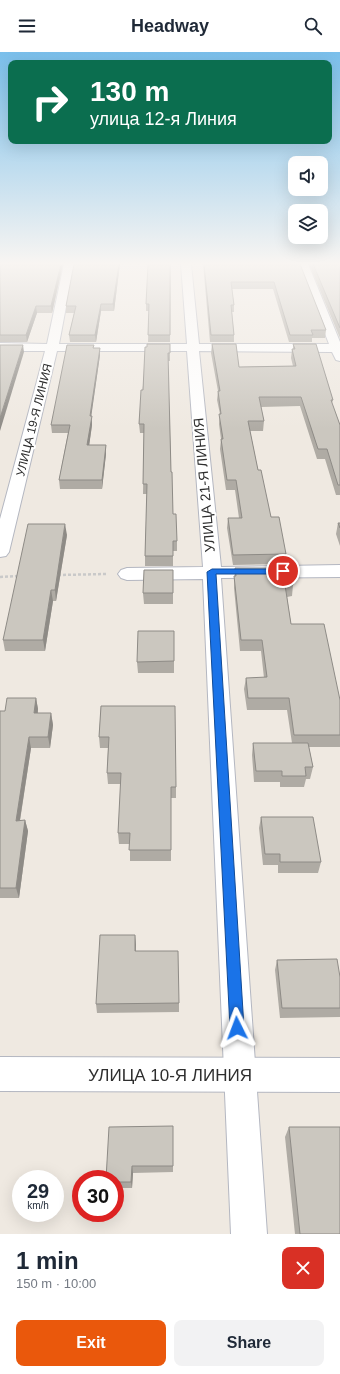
<!DOCTYPE html>
<meta charset="utf-8">
<style>
:root{--surface:#fff;--page:#f2f2f3;--text:#1f2937;--muted:#747a83;--accent:#ea580c}
body{margin:0;font-family:Arial,sans-serif;background:var(--page);color:var(--text);height:100vh;display:flex;flex-direction:column;font-size:15px;white-space:nowrap}
*{box-sizing:border-box;margin:0}
p{font-size:13px;color:var(--muted)}
.icon{flex:none;width:22px;height:22px;fill:none;stroke:currentColor;stroke-width:2;stroke-linecap:round;stroke-linejoin:round}
.map{position:relative;height:1182px;overflow:hidden}
.panel{display:flex;flex-direction:column;background:var(--surface);flex:1}
.panel>*{flex:none}
.guide{position:absolute;left:8px;top:8px;width:324px;height:84px;border-radius:8px;box-shadow:0 4px 16px #0002;background:#0b6e4f;color:#fff;overflow:hidden}
.fabs{position:absolute;left:288px;top:104px;display:grid;gap:8px}
.fabs a{display:grid;place-items:center;width:40px;height:40px;border-radius:8px;background:var(--surface);box-shadow:0 4px 16px #0002;font-size:20px}
.speed{position:absolute;left:12px;top:1118px;display:flex;gap:8px;font-size:20px;font-weight:700;text-align:center}
.speed>*{display:grid;place-content:center;width:52px;height:52px;border-radius:50%;background:var(--surface);box-shadow:0 4px 16px #0002;line-height:1}
.speed small{font-size:10px;font-weight:400}
.speed .limit{border:6px solid #d22;background:#fff;color:#111}
.pin{position:absolute;display:grid;place-items:center;width:34px;height:34px;color:#fff;margin:-17px;border:2px solid #fff;border-radius:50%;box-shadow:0 1px 4px #0007}
.me{position:absolute;width:44px;margin:-22px;rotate:357deg;stroke-linejoin:round;filter:drop-shadow(0 0 3px #0008)}
.turn{display:flex;align-items:center;gap:14px;height:84px;padding:0 16px;font-size:18px}
.turn .icon{width:52px;height:52px;stroke-width:2.5}
.turn b{display:block;font-size:28px;line-height:34px}
.round{display:grid;place-items:center;flex:none;width:42px;height:42px;border-radius:8px;background:var(--page)}
.head{display:flex;align-items:center;justify-content:space-between;height:68px;padding:0 16px}
h1{font-size:24px;font-weight:800;line-height:30px}
.primary-button{display:flex;gap:8px;margin-top:auto;padding:8px 16px}
.primary-button a{flex:1;height:46px;border-radius:8px;background:var(--accent);color:#fff;font-size:16px;font-weight:800;line-height:46px;text-align:center}
.primary-button a+a{background:var(--page);color:var(--text)}
header{display:flex;justify-content:space-between;align-items:center;height:52px;padding:0 16px;background:var(--surface);font-size:18px;font-weight:800}
.map>svg:first-child{display:block}
.lines{fill:none;stroke-linecap:round;stroke-linejoin:round}
.street-casing{stroke:#b4b7c1;stroke-width:2}
.secondary-casing{stroke:#b4b7c1;stroke-width:2}
.path{stroke:#c9c9c9;stroke-width:2.5;stroke-dasharray:3 2;stroke-linecap:butt}
.street{fill:#fff;fill-rule:evenodd}
.secondary{fill:#fff;fill-rule:evenodd}
.wall{fill:#afaba4}
.shaded-wall{fill:#8e8b86}
.building{fill:#cbc7bf;stroke:#8e8b86}
.route{fill:#1a73e8;stroke:#114b97}
.labels{text-anchor:middle;stroke-width:4;stroke-linejoin:round;paint-order:stroke}
.far-street-label{font-size:12px;fill:#2e2e2e;stroke:#fff}
.street-label{font-size:14px;fill:#2e2e2e;stroke:#fff}
.near-street-label{font-size:17px;fill:#2e2e2e;stroke:#fff}
</style>
<header><svg class="icon" aria-label="menu" viewBox="0 0 24 24"><path d="M4 6h16M4 12h16M4 18h16"/></svg>Headway<svg class="icon" aria-label="search" viewBox="0 0 24 24"><circle cx="10" cy="10" r="6"/><path d="M15 15l6 6"/></svg></header>
<div class="map">
<svg width="340" height="1182" viewBox="0 0 340 1182">
<rect width="100%" height="100%" fill="#efe9e1"/>
<g class="lines">
<defs>
<path id="street" d="M64,212H74L59,292H187L181,212H191L199,292H329L298,212H308L340,290V309L336,308L332,300L199,299L221,515L340,513V525L221,526L267,1182H231L203,527L127,528L121,526L118,522L121,518L127,516L203,515L187,299H57L9,500L6,504L0,505V467L45,299H0V291L47,292Z"/>
<path id="secondary" d="M0,1005L340,1006V1040L0,1039Z"/>
</defs>
<use href="#street" class="street-casing"/>
<use href="#secondary" class="secondary-casing"/>
<g class="path">
<path d="M58,523L107,522"/>
<path d="M0,525L19,524"/>
</g>
<use href="#street" class="street"/>
<use href="#secondary" class="secondary"/>
</g>
<g class="wall">
<path d="M0,212H64H63L52,261H37L27,290H0Z"/>
<path d="M120,212L114,259H101L96,290H70L69,283L74,261H66V254Z"/>
<path d="M171,212L170,290H148L149,259H146V252Z"/>
<path d="M203,212H300L326,278L325,286H312V290H289L273,237H232L234,253V260H232L234,283V290H210Z"/>
<path d="M309,212H340V286Z"/>
<path d="M170,292V309H168L171,420L173,462L177,489V499H173V514H145V504L147,442H143L144,381H140L139,372L147,295Z"/>
<path d="M212,292L239,315L293,314L291,306L292,297H293V292L333,348L332,351L340,373V443H336L325,407H317L300,354L261,355L264,369L263,379H250L258,418L271,465L286,502L285,512L233,513L227,476L228,466H239L235,438H226L220,397L221,387L219,372L220,362L217,348L218,339L211,301Z"/>
<path d="M94,296H100V303L91,364L92,373L89,393H106V402L102,437H60L59,428L68,381H52L51,373Z"/>
<path d="M338,471H340V494L336,482Z"/>
<path d="M67,483L56,549H53L45,599H5L3,588Z"/>
<path d="M235,516L293,533L292,544L287,545L291,572L340,648V695H309L313,715L310,727H306L304,735H280V730H254L252,703L253,691H292L287,658H247L244,637L246,626H264L261,599H240L234,536Z"/>
<path d="M173,518V552H144L143,541Z"/>
<path d="M174,579V621H138L137,610Z"/>
<path d="M36,646L38,657V661H51L53,673L50,696H31L20,769L25,768L28,779L19,846H0V659H5Z"/>
<path d="M101,654L176,735V746H171V809H130V792H119L118,781L121,732H108L107,721L108,696H100L99,685Z"/>
<path d="M261,765L321,810L318,821H278V813H263L259,776Z"/>
<path d="M135,883L136,899L179,951V960L97,961L96,952Z"/>
<path d="M277,908L340,925V965L280,966L275,918Z"/>
<path d="M173,1074V1120L133,1121L132,1136H115V1127Z"/>
<path d="M289,1075L340,1182H295L285,1085Z"/>
</g>
<g class="shaded-wall">
<path d="M61,212H64H63L52,261L51,254Z"/>
<path d="M119,212H120L114,259L113,252Z"/>
<path d="M101,252V259L96,290L95,283Z"/>
<path d="M36,254L37,261L27,290L26,283Z"/>
<path d="M23,293L24,300L0,379V366Z"/>
<path d="M100,296V303L90,373V364Z"/>
<path d="M92,364V373L88,402L87,393Z"/>
<path d="M106,393V402L102,437V428Z"/>
<path d="M65,472L67,483L56,549L55,538Z"/>
<path d="M51,538L53,549L45,599L43,588Z"/>
<path d="M36,646L38,657L36,673L34,661Z"/>
<path d="M51,661L53,673L50,696L48,685Z"/>
<path d="M29,685L31,696L18,780L16,769Z"/>
<path d="M25,768L28,779L19,846L16,836Z"/>
<path d="M135,883L136,893L135,909Z"/>
<path d="M132,1114L133,1121L132,1136L131,1130Z"/>
</g>
<g class="building">
<path d="M0,212H61L51,254H36L26,283H0Z"/>
<path d="M74,212H119L113,252H101L95,283H69L76,254H66Z"/>
<path d="M148,212H170V283H148L149,252H146Z"/>
<path d="M204,212H300L326,278H311L313,283H290L274,230H231L234,253H231L234,283H211Z"/>
<path d="M313,212H340V276Z"/>
<path d="M147,292H170V301H168L171,420H172L173,462H176L177,489H173V504H145L147,432H143L144,372H139L141,338H143L145,295H147Z"/>
<path d="M212,292H236L239,315L296,314L292,297H295L293,292H316L333,348H331L340,373V433H338L327,397H318L301,345H259L264,369H248L258,418H261L271,465H279L286,502L233,503L228,466H242L236,428H227L221,387H223L219,362H221L218,339H220Z"/>
<path d="M0,293H23L0,366Z"/>
<path d="M67,293H94L93,296H100L90,364H92L87,393H106L102,428H59L70,373H51Z"/>
<path d="M338,471H340V476Z"/>
<path d="M28,472H65L55,538H51L43,588H3Z"/>
<path d="M235,516H290L293,533H285L291,572H324L340,648V683H294L289,646H248L246,626L267,625L262,588H241L234,524H236Z"/>
<path d="M144,518H173V541H143Z"/>
<path d="M138,579H174V609L137,610Z"/>
<path d="M7,646H36L34,661H51L48,685H29L16,769L25,768L16,836H0V659H5Z"/>
<path d="M101,654H175L176,735H171V798H129L130,781H118L121,721H107L109,685H99Z"/>
<path d="M253,691H308L313,715H305L306,724H282V719H256Z"/>
<path d="M261,765H313L321,810H280V802H265Z"/>
<path d="M100,883H135V899H178L179,951L96,952Z"/>
<path d="M337,907L340,925V956H282L277,908Z"/>
<path d="M173,1074V1114H132L131,1130H115V1127H106L109,1075Z"/>
<path d="M289,1075H340V1182H300Z"/>
</g>
<linearGradient id="sky" x2="0" y2="1"><stop stop-color="#7abfeb"/><stop offset="0.56" stop-color="#f8f5f2"/><stop offset="1" stop-color="#f8f5f2" stop-opacity="0"/></linearGradient>
<rect width="340" height="377" fill="url(#sky)"/>
<path class="route" d="M212,517H283L287,519L283,522H216L244,976L242,981L237,983L232,981L230,976L207,520Z"/>
<g class="labels">
<g class="far-street-label">
<text transform="translate(34 368) rotate(-76)" y="4">УЛИЦА 19-Я ЛИНИЯ</text>
</g>
<g class="street-label">
<text transform="translate(204 433) rotate(-95)" y="5">УЛИЦА 21-Я ЛИНИЯ</text>
</g>
<g class="near-street-label">
<text x="170" y="1029">УЛИЦА 10-Я ЛИНИЯ</text>
</g>
</g>
</svg>
<div class="fabs">
<a><svg class="icon" aria-label="sound" viewBox="0 0 24 24"><path d="M4 9h4l5-4v14l-5-4H4zM17 9q2 3 0 6"/></svg></a>
<a><svg class="icon" aria-label="layers" viewBox="0 0 24 24"><path d="M12 4l9 5-9 5-9-5zM3 14l9 5 9-5"/></svg></a>
</div>
<div class="speed"><div>29<small>km/h</small></div><div class="limit">30</div></div>
<div class="pin" style="left:283px;top:519px;background:#d93025"><svg class="icon" aria-label="arrive" viewBox="0 0 24 24"><path d="M6 21V4h12l-3 4 3 4H6"/></svg></div>
<svg class="me" style="left:237px;top:976px" viewBox="-20 -20 40 40"><path d="M0-17L14 15 0 8-14 15z" fill="#1a73e8" stroke="#fff" stroke-width="4"/></svg>
<div class="guide">
<div class="turn"><svg class="icon" aria-label="right" viewBox="0 0 24 24"><path d="M7 20v-9h11M14 6l5 5-5 5"/></svg><div><b>130 m</b>улица 12-я Линия</div></div>
</div>
</div>
<section class="panel">
<div class="head"><div><h1>1 min</h1><p>150 m · 10:00</p></div><a class="round" style="background:#d93025;color:#fff"><svg class="icon" aria-label="close" viewBox="0 0 24 24"><path d="M6 6l12 12M18 6L6 18"/></svg></a></div>
<div class="primary-button"><a>Exit</a><a>Share</a></div>
</section>
